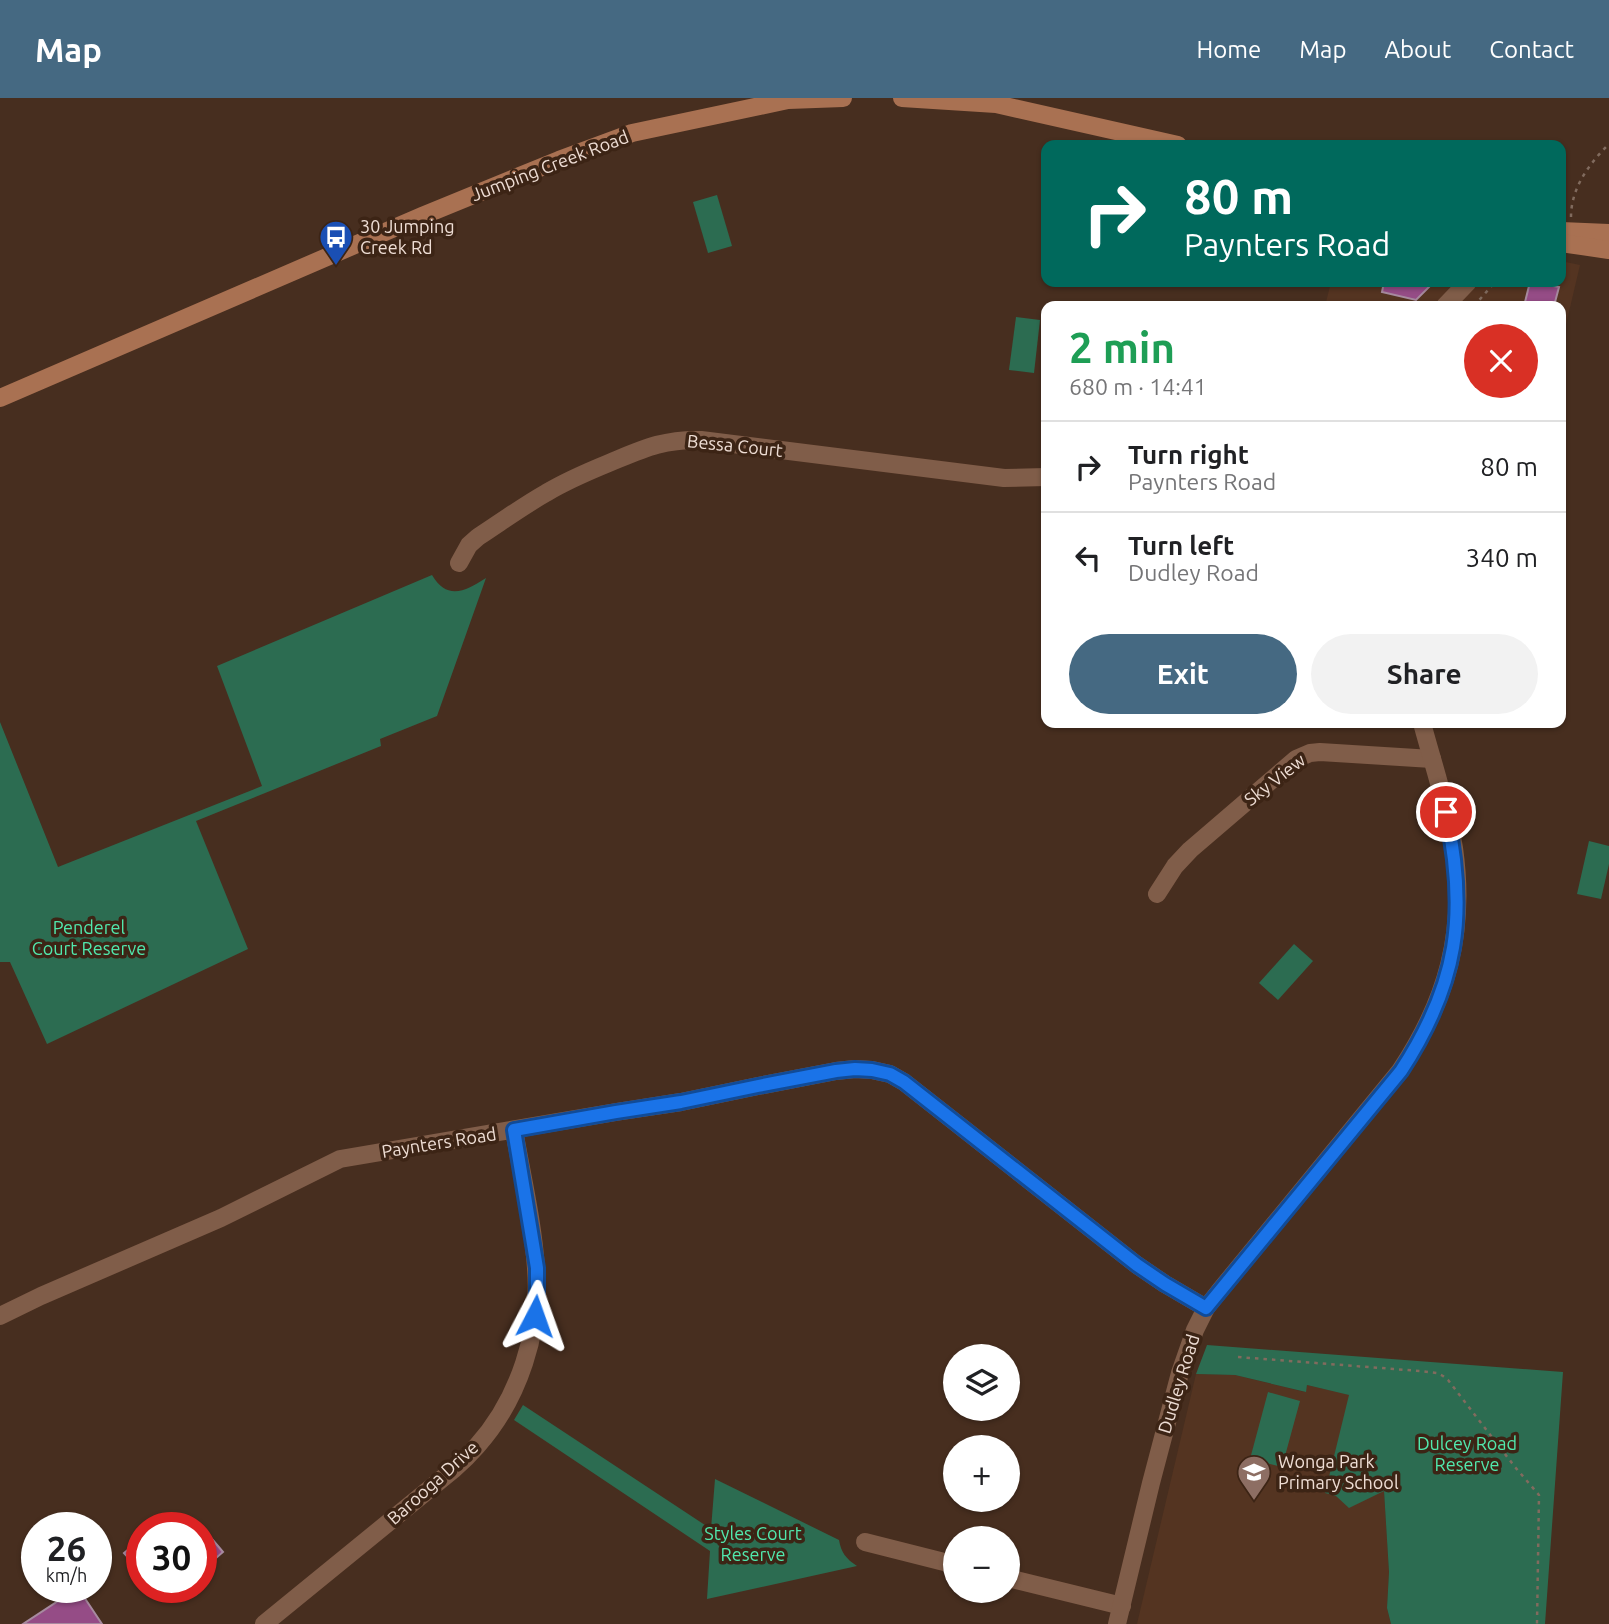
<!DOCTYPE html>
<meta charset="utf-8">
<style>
:root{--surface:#fff;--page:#f2f2f2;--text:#202124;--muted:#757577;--line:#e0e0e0;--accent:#456982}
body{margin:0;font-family:Ubuntu,sans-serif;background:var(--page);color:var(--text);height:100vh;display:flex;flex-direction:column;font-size:26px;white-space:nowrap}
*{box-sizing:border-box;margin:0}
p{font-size:23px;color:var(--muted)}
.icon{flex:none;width:38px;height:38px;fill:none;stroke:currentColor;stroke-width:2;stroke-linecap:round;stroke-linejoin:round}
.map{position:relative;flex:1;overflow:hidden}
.side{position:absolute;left:1041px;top:203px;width:525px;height:427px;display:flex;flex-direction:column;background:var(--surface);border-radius:14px;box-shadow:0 2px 5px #0004}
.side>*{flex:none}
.banner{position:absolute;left:1041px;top:42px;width:525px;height:147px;border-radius:14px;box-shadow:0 2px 5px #0004;background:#00695c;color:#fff;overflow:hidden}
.fabs{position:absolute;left:943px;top:1246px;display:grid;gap:14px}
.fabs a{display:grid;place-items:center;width:77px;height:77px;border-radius:50%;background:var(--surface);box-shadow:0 2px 5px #0004;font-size:35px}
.speed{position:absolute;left:21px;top:1414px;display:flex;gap:14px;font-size:35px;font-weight:700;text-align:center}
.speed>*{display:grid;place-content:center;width:91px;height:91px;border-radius:50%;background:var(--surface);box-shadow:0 2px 5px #0004;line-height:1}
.speed small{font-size:18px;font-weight:400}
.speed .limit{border:10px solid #d22;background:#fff;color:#111}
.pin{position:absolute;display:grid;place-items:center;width:60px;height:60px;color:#fff;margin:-30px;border:4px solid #fff;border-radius:50%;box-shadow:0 2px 7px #0007}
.me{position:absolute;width:77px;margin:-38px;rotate:4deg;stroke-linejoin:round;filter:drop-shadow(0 0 5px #0008)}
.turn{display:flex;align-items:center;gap:24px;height:147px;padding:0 28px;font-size:32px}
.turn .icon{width:91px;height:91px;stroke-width:2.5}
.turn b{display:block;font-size:49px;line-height:60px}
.round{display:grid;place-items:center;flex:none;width:74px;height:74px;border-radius:37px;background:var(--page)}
.headline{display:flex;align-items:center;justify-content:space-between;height:119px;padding:0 28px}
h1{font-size:42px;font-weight:700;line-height:52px;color:#1e9e55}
.button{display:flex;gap:14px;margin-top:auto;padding:14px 28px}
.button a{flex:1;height:80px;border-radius:42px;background:var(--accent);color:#fff;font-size:28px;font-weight:700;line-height:80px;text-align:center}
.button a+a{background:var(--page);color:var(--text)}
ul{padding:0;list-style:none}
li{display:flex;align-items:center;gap:21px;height:91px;padding:0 28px;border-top:2px solid var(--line)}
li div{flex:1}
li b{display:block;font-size:26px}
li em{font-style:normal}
header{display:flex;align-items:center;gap:42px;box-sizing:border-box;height:98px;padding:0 35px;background:var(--accent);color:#fff}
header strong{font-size:33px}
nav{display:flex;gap:38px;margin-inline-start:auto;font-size:24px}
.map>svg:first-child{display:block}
.built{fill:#543421}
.green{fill:#2c6c51}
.building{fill:#954c86;stroke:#a78a9f;stroke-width:2}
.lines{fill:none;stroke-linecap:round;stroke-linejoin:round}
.path{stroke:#816b5e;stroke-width:2.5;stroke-dasharray:3.5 5;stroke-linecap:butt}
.street{stroke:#805d49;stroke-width:18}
.secondary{stroke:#a97152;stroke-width:18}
.route-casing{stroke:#114b97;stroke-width:18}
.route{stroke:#1a73e8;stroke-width:12}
.labels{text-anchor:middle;stroke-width:7;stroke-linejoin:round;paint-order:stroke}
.street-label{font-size:18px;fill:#eeddd4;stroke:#3c2415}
.poi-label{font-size:18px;fill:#eeddd4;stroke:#3c2415;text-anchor:start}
.park-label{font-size:18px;fill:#51e8ad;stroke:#3c2415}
</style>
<header>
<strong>Map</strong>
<nav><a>Home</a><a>Map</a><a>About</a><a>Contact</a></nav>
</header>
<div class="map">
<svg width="1609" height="1526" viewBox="0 0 1609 1526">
<rect width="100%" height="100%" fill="#472e1f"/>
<g class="built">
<path d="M1561,163L1580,167L1561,248V208H1325L1331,184H1561Z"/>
<path d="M1196,1276L1235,1277L1305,1294L1307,1287L1350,1297L1327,1389H1326L1384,1393L1389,1474L1387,1510L1391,1526H1137Z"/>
</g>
<g class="green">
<path d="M717,97L732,148L708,155L693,104Z"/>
<path d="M1016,219L1040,222L1034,275L1009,272Z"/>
<path d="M432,477C447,503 466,493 486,480L437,618L380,641L381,648L196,723L248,851L47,946L10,864H0V624L58,769L262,688L217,568Z"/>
<path d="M1589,743L1609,748V766L1601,801L1577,796Z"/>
<path d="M1294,846L1313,863L1278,902L1259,885Z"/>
<path d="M1207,1247L1563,1274L1545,1526H1391L1387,1510L1389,1474L1384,1393L1349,1410L1336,1398L1325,1395L1349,1297L1307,1287L1306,1294L1235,1277L1196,1276Z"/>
<path d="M1268,1294L1300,1303L1282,1369L1250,1361Z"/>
<path d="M523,1307L711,1431L715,1381L839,1442C841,1454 846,1461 857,1468L707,1501L710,1453L514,1322Z"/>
</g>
<g class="building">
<path d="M1384,184H1434L1416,202L1382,194Z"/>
<path d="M1530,184L1559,189L1554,208H1524Z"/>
<path d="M201,1428L223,1454L201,1473Z"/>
<path d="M142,1440V1475L124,1455Z"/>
<path d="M78,1490L102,1526H23Z"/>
</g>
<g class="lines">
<g class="path">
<path d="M1571,119C1571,90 1589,66 1609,46"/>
<path d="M1474,208L1495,184"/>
<path d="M1238,1259L1420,1273L1437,1275L1443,1278L1448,1282L1515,1369L1539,1397L1537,1526"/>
</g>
<g class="street">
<path d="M1445,208L1468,184"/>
<path d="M459,465L469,447L478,439C501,424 523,408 546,395C566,383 587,374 609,365C643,351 663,341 701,342L1004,380L1046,379"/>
<path d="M1157,796L1175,768L1190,752L1296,661L1310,655L1320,654L1432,661"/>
<path d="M0,1218L41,1198L221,1120L340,1061L616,1014L681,1004L758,988L836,973L855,971L872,972L890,976L904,984L1137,1167L1165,1186L1206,1210"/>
<path d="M865,1444L956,1467"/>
<path d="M1008,1480L1122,1508"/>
<path d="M264,1526L454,1371C462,1364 470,1356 477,1348C519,1301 541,1233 536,1170C533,1124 522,1078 514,1032"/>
<path d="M1117,1526L1151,1385L1180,1275L1195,1232L1206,1210L1221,1191L1400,973C1447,902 1466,835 1454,750C1447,707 1433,666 1422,625"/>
</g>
<g class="secondary">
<path d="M902,0L996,6L1178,47"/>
<path d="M1561,133L1609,135"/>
<path d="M1561,145L1609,152"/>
<path d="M0,300L422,118L559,62L632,35L788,2L843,0"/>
</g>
</g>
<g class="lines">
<defs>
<path id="route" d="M535,1218L537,1193V1170L514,1032L616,1014L681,1004L758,988L836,973L855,971L872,972L890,976L904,984L1137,1167L1165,1186L1206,1210L1401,973C1458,886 1468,816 1446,714"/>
</defs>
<use href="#route" class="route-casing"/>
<use href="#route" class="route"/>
</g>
<defs>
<symbol id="bus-pin" viewBox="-11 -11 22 30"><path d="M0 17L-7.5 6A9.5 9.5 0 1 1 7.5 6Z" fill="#1a4fb4" stroke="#3c2415"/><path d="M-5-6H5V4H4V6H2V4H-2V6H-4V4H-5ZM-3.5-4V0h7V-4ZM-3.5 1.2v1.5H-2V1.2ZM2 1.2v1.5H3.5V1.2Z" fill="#fff"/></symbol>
<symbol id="school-pin" viewBox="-11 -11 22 30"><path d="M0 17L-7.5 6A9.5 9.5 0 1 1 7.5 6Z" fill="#8d6e63" stroke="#3c2415"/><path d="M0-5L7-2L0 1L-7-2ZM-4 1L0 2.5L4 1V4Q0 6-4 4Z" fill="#fff"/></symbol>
</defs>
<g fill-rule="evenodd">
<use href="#bus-pin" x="317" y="120" width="38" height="52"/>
<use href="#school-pin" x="1235" y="1355" width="38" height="52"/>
</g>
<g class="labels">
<g class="street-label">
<text transform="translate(550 68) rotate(-21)" y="6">Jumping Creek Road</text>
<text transform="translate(735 348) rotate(6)" y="6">Bessa Court</text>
<text transform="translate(1275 682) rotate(-38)" y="6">Sky View</text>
<text transform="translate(439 1045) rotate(-9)" y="6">Paynters Road</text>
<text transform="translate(1179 1286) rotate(-73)" y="6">Dudley Road</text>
<text transform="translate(433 1385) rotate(-42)" y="6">Barooga Drive</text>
</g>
<g class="poi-label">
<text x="360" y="135">30 Jumping<tspan x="360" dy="21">Creek Rd</tspan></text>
<text x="1278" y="1370">Wonga Park<tspan x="1278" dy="21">Primary School</tspan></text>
</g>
<g class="park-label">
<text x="89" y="836">Penderel<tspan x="89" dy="21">Court Reserve</tspan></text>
<text x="1467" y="1352">Dulcey Road<tspan x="1467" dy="21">Reserve</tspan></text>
<text x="753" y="1442">Styles Court<tspan x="753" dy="21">Reserve</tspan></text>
</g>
</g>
</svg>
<div class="fabs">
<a><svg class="icon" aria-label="layers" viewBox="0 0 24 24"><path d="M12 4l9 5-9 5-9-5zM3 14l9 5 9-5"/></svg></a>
<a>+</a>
<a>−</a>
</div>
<div class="speed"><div>26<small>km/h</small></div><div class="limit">30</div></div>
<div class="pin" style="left:1446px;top:714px;background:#d93025"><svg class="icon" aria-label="arrive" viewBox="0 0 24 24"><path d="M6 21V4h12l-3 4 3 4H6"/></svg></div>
<svg class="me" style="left:535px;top:1218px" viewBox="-20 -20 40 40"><path d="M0-17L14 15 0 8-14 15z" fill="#1a73e8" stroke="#fff" stroke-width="4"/></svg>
<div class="banner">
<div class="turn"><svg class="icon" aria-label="right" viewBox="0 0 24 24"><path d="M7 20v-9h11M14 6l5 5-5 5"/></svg><div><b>80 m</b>Paynters Road</div></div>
</div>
<section class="side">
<div class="headline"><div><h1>2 min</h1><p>680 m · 14:41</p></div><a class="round" style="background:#d93025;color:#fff"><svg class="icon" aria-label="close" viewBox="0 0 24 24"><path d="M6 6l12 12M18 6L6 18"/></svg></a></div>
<ul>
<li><svg class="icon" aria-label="right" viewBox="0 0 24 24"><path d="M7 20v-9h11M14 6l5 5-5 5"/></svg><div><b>Turn right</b><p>Paynters Road</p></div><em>80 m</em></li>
<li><svg class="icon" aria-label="left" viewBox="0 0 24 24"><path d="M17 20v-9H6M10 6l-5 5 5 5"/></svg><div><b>Turn left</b><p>Dudley Road</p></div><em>340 m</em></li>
</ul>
<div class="button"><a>Exit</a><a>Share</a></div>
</section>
</div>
